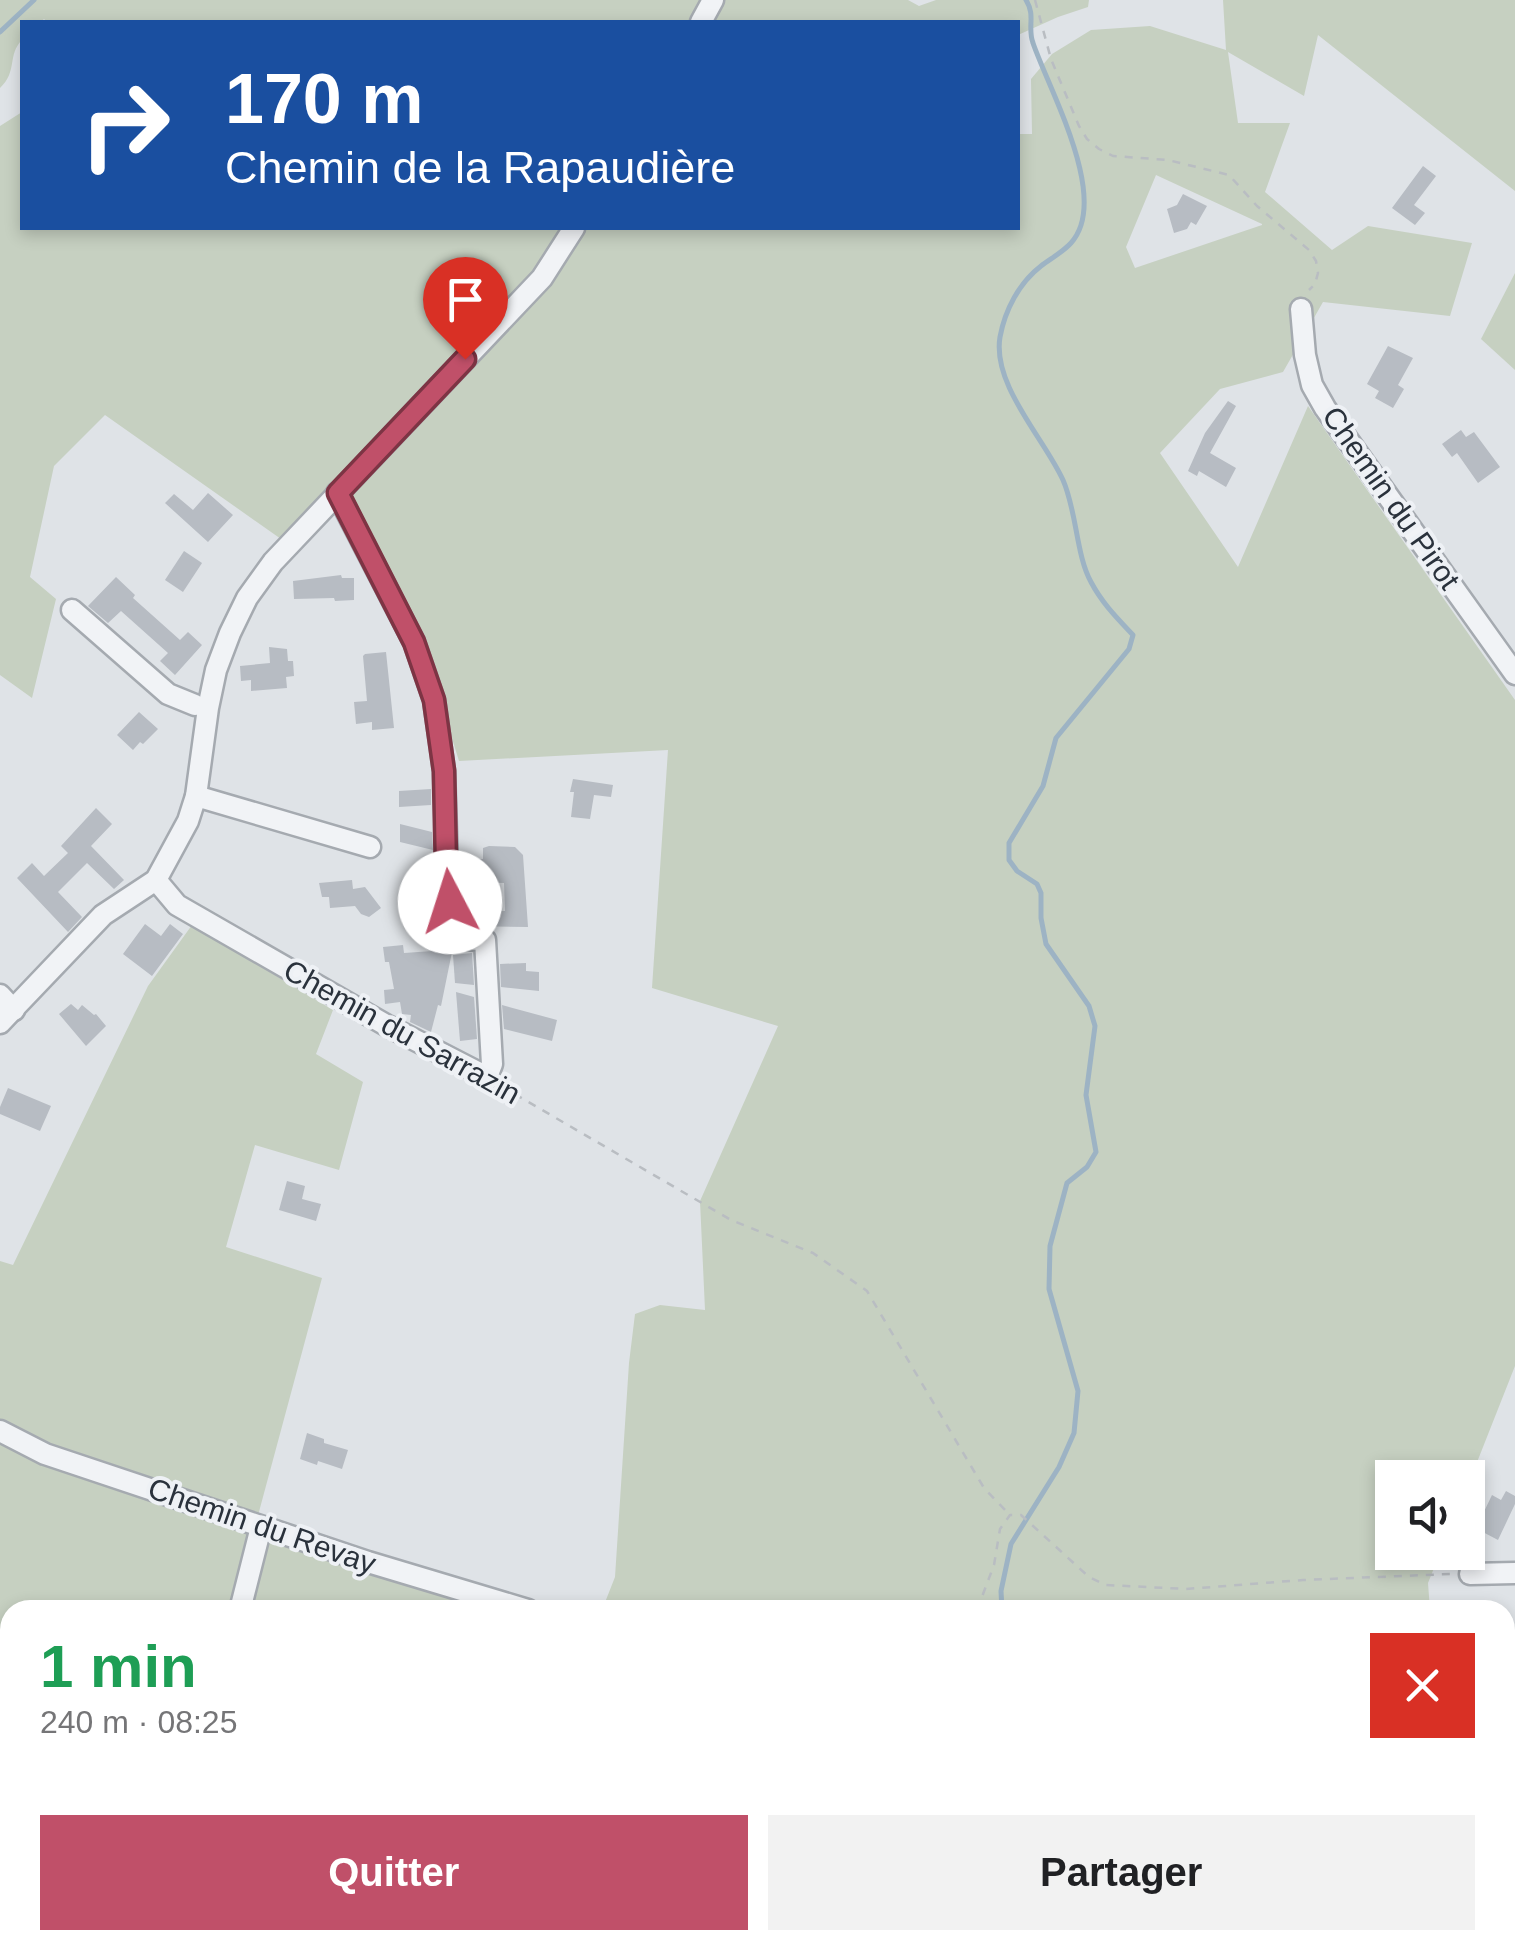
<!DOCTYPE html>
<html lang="fr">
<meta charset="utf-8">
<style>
:root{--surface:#fff;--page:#f2f2f2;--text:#202124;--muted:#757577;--accent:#c05069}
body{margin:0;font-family:Arial,sans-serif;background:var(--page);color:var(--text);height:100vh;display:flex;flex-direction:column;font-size:38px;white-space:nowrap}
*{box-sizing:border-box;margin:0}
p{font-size:32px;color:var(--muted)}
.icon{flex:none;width:55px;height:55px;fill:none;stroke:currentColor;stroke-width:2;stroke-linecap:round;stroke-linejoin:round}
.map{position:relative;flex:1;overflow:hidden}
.drawer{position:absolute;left:0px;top:1600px;width:1515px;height:350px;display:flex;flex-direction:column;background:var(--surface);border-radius:30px 30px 0 0;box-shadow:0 5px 15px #0003}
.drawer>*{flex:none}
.guide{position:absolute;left:20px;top:20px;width:1000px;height:210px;border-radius:0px;box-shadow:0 5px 15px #0003;background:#1a4fa0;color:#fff;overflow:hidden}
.controls{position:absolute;left:1375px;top:1460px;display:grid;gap:20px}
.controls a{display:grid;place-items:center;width:110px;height:110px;border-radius:0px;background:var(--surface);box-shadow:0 5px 15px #0003;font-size:50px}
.pin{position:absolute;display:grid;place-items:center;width:85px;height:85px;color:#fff;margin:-102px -42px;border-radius:50% 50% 50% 0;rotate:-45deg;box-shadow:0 0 10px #0007}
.pin .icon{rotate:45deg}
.me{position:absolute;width:110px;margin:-55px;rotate:355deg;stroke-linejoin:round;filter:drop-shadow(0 0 8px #0008)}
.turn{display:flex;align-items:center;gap:35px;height:210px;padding:0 40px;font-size:45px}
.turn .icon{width:130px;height:130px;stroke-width:2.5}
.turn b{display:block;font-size:70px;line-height:85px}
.round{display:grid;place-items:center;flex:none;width:105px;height:105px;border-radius:0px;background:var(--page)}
.headline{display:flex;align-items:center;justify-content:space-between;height:170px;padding:0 40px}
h1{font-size:60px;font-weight:600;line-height:75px;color:#1e9e55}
.action{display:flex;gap:20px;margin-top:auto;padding:20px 40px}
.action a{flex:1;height:115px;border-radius:0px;background:var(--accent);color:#fff;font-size:40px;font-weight:600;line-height:115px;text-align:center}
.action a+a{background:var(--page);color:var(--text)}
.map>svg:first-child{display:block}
.green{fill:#c6d0c1;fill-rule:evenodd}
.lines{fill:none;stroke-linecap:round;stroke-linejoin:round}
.stream{stroke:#9db3c4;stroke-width:5}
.building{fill:#b7bcc3;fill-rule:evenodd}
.minor-casing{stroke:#a5aab0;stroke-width:25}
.path{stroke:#b9bdc2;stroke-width:2.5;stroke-dasharray:8 8;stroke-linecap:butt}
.minor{stroke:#f1f3f6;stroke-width:20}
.route-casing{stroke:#7d3444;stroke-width:25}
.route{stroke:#c05069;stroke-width:18}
.labels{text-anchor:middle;stroke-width:8;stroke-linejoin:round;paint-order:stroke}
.street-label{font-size:30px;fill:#2a323c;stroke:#eef1f5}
</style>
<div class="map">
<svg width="1515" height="1950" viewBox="0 0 1515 1950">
<rect width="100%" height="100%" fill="#dfe3e7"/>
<g class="green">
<path d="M0,0H908L919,6L936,0H1089L1088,7L1058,17L1018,35V22H47L44,19L41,22H22V40C7,55 18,71 0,88Z"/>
<path d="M1223,0H1515V191L1318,35L1304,96L1228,52L1238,123H1290L1265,192L1332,250L1368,226L1472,243L1450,316L1323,302L1283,372L1220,389L1160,453L1238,567L1308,406L1515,700V1366L1468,1485V1478H1392V1552L1440,1553L1428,1583L1430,1610H602L615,1577L629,1363L635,1314L660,1305L705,1310L700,1201L778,1026L652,988L668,750L459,761L428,661L340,476L281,539L105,415L54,466L30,577L56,599L32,698L0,675V126L22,112V228H1018V134H1032L1031,79L1052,54L1091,30L1150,26L1226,50ZM1156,175L1262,224V225L1135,268L1126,247Z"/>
<path d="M1515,273V370L1481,339Z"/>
<path d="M192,925L333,1010L316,1054L363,1082L339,1170L255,1145L226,1247L322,1278L253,1534L507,1610H10V1940H1505V1863L1515,1790V1950H0V1261L13,1265L148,986Z"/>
</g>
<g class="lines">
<g class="stream">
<path d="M0,32L34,0"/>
<path d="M1002,1610L1001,1591L1011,1544L1059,1467L1074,1433L1078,1391L1049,1289L1050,1246L1067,1183L1087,1167L1096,1152L1086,1095L1095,1026L1089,1006L1046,944L1041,918V893L1037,884L1017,871L1009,860V843L1043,786L1056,738L1129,649L1133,635C1117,618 1102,603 1091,582C1076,555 1077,512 1063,480C1044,438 992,385 1000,337C1005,310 1019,283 1041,266C1050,259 1063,252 1071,243C1111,199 1049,90 1033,43C1027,27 1036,16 1026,0"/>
<path d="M1014,1950L1017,1940"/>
</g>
</g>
<g class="building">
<path d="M1423,166L1436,176L1414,205L1425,213L1415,225L1392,208Z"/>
<path d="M1183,194L1207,206L1196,225L1191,222L1187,229L1174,233L1167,209L1177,205Z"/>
<path d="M1388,346L1413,358L1398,385L1404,389L1393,408L1375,398L1379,391L1367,384Z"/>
<path d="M1228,401L1236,406L1210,453L1236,468L1226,487L1199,471L1197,476L1188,471L1205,433Z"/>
<path d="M1461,430L1466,437L1474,432L1500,467L1478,483L1457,453L1452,457L1442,444Z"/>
<path d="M208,493L233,515L208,542L165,503L174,494L193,510Z"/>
<path d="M184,551L202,563L183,592L165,580Z"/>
<path d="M341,575L342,578H354V600L335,601L334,598L294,599L293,581Z"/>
<path d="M116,577L135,595L133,598L180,640L188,632L202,645L175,675L160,661L168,653L121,611L108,623L88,606Z"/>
<path d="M269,647L287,649L288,661H293L294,676L286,677L287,688L251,691V680L241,681L240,666L270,663Z"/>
<path d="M386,652L394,728L372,730V722L356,724L354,702L367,701L363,656L365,654Z"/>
<path d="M139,712L158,729L143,744L140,742L133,750L117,735Z"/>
<path d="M573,779L613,785L611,797L594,795L590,819L571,817L574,792H570Z"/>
<path d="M431,789V805L399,807V791Z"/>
<path d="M96,808L112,824L91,846L124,880L114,889L87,863L58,892L82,917L68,932L17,878L32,863L44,876L68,853L61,846Z"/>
<path d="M400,824L432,832L433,850L400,842Z"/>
<path d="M489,846L515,847L523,855L528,927L467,926L461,859H483V848ZM473,882L504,883L505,911L474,912Z"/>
<path d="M352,880L353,889L365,887L381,908L369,917L361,914L355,906L330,908L329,897H322L319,883Z"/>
<path d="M145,924L161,936L170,924L183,934L152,976L123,954Z"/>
<path d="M403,945L404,953L447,950L452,952L441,1006L438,1005L431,1032L410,1022L411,1015L402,1014L400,1002L385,1004L384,990L394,989L389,962H385L383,947Z"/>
<path d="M472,953L474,985L455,983L453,955Z"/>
<path d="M526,963V971L539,972V991L501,987L500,964Z"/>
<path d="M456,992L474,997L477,1039L460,1041Z"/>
<path d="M71,1004L78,1010L82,1005L94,1015L96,1014L106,1026L86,1046L59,1014Z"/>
<path d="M502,1005L557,1020L552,1041L504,1029Z"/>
<path d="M8,1088L51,1106L40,1131L0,1114V1107Z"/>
<path d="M287,1181L305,1186L302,1199L321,1204L316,1221L279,1210Z"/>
<path d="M307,1433L324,1439V1443L348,1450L342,1469L318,1461L317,1465L300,1459Z"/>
<path d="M1506,1491L1515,1496V1504L1498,1540L1479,1530L1482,1523L1479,1522L1492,1495L1501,1500Z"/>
</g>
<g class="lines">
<defs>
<g id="minor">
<path d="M701,22L713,0"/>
<path d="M1301,309L1305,355L1312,385L1325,408L1515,674"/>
<path d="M72,610L168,694L195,705"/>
<path d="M196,796L370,847"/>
<path d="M156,880L177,905L386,1025L487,1077L492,1064L485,940L455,939L447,865L444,771L434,700L414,642L337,493"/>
<path d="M0,995L14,1010"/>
<path d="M0,1023L103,915L156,880L188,821L196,796L208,708L216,670L230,633L247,598L273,562L542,278L574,228"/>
<path d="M0,1431L45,1454L368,1562L528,1610"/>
<path d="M1470,1574L1515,1573"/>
<path d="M240,1610L261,1527"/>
</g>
</defs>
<use href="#minor" class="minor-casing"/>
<g class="path">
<path d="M1035,0L1051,59L1079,126L1087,139L1099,149L1113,156L1168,160L1229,175L1257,206L1309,250L1316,261L1318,273L1315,284L1309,290"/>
<path d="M501,1086L731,1220L813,1253L867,1291L984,1488L1010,1515"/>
<path d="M977,1610L994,1565L1000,1529L1010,1515H1021L1089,1577L1106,1585L1186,1589L1303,1580L1451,1574"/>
<path d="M553,1940L560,1950"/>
</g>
<use href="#minor" class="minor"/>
</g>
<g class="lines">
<defs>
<path id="route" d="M450,902L446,866L444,771L434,700L414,642L338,493L465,359"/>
</defs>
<use href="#route" class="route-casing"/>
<use href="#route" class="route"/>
</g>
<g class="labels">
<g class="street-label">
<text transform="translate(1391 498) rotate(55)" y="10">Chemin du Pirot</text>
<text transform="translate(402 1032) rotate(29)" y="10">Chemin du Sarrazin</text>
<text transform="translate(262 1526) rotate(19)" y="10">Chemin du Revay</text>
</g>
</g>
</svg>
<div class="controls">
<a><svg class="icon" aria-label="sound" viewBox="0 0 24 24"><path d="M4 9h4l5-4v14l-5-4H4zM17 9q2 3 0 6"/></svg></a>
</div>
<div class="pin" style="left:465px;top:359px;background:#d93025"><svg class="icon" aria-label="arrive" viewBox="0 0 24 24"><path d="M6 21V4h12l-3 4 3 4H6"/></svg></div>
<svg class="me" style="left:450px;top:902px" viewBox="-20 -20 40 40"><circle r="19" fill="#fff"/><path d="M0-13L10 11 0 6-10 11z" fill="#c05069"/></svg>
<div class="guide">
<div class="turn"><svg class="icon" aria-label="right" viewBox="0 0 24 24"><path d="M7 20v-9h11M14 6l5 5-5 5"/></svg><div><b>170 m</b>Chemin de la Rapaudière</div></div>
</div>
<section class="drawer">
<div class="headline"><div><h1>1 min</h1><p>240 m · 08:25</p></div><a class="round" style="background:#d93025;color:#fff"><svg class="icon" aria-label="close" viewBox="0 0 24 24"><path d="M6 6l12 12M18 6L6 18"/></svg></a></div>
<div class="action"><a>Quitter</a><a>Partager</a></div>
</section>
</div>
